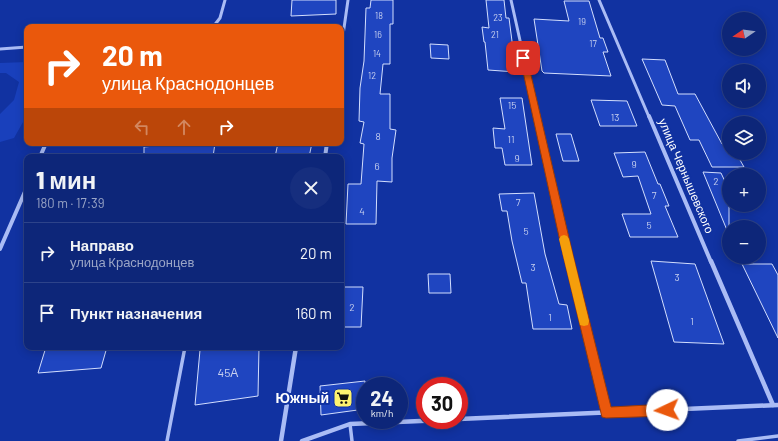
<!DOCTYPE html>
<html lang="ru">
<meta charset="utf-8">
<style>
:root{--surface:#0d2679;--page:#162e7e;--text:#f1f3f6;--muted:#9aa5c6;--line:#2d438a}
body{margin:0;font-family:Barlow,sans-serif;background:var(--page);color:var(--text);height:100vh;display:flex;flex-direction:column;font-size:15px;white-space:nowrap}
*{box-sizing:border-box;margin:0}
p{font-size:13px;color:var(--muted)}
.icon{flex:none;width:22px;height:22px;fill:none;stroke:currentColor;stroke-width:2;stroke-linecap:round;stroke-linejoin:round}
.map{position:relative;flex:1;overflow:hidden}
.panel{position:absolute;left:24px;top:154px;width:320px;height:196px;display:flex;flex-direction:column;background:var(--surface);border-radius:8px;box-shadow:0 2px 10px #0003,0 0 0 1px var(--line)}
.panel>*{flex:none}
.hud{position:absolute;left:24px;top:24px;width:320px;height:122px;border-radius:8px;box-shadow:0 2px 10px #0003,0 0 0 1px var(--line);background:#ea580c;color:#fff;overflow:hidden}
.needle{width:26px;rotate:257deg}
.buttons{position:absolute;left:722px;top:12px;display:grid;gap:8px}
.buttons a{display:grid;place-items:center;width:44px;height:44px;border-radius:50%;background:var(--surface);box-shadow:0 2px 10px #0003,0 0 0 1px var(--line);font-size:20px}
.speed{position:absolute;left:356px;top:377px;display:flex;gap:8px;font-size:20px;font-weight:700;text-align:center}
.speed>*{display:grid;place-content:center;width:52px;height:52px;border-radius:50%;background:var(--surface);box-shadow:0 2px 10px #0003,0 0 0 1px var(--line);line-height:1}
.speed small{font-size:10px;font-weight:400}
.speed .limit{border:6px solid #d22;background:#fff;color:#111}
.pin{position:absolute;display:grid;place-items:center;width:34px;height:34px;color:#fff;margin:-17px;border-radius:8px;box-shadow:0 2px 6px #0006}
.me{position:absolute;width:44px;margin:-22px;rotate:267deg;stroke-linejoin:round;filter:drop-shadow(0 0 3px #0008)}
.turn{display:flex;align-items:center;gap:14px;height:84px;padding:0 12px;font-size:18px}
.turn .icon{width:52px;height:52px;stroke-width:2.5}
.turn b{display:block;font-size:28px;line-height:34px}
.lanes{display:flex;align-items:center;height:38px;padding:0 12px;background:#0003;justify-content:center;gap:20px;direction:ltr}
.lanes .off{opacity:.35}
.round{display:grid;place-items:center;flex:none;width:42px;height:42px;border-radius:21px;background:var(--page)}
.overview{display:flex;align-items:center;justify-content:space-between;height:68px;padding:0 12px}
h1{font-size:24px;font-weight:800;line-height:30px}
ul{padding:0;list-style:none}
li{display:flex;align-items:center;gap:12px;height:60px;padding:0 12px;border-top:1px solid var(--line)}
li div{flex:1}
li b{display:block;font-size:15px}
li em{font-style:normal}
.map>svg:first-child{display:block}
.green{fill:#1940bc}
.building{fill:#1f45c0;stroke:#d3defe}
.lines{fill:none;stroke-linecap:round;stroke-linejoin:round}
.lane{stroke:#aabcf5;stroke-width:3.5}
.street-far2{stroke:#aabcf5;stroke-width:3}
.street-far1{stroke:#aabcf5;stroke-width:4}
.street{stroke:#aabcf5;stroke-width:4.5}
.route{fill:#ea580c;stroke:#983908}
.slow{fill:#f59e0b}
.labels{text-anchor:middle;stroke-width:4;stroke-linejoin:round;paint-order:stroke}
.far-number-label{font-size:9px;fill:#c7d0ef}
.number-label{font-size:10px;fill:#c7d0ef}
.street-label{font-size:12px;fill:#fff;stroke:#1132a1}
.near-number-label{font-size:12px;fill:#c7d0ef}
.near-poi-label{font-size:14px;font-weight:bold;fill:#fff;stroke:#1132a1;text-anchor:end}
</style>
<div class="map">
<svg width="778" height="441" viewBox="0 0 778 441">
<rect width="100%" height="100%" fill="#1132a1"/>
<path class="green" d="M27,62V115L14,138L0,142V114L14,100L19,82L6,73H0V63Z"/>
<g class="building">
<path d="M292,0H336V14L291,16Z"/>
<path d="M371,0H393V24H390V64H383L380,94H390V129L396,130L392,158V182L377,181L376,224H346L348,184H361L364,144L360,143L364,122L359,121L360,88L364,61L366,8H370Z"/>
<path d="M486,0H504L506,18H509L516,72L488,70L485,42H484L482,27L489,28Z"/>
<path d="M564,1H589L600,38H603L608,52H603L611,76L544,73L542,71L534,19L569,21Z"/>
<path d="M430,44L448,45L449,59L431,58Z"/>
<path d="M642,59L665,60L678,94H695L722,144H729V153H736L744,167H712L699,140H690L675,106L662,105Z"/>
<path d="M500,98H522L532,165H505L502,148H495L493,128L505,129Z"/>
<path d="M591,100L627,101L637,126H600Z"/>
<path d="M556,134H571L579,161H563Z"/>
<path d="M187,143H215L213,157H144V147Z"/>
<path d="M278,143H312L309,157H275Z"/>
<path d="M645,152L658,184H660L669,206H665L678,237H630L622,214H651L638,176L623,177L614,153Z"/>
<path d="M703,172L721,173L729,190V235Z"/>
<path d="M534,193L545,254L559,304L567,305L572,329H533L526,283H522L512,241L507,211H502L499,194Z"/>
<path d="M651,261L695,264L724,344L674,342Z"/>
<path d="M742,264H772L778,275V338Z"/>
<path d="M428,274H450L451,293H429Z"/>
<path d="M341,287H363L361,327H341Z"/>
<path d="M46,347H107L101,368L38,373Z"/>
<path d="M224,347H259L258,396L195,405L200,350Z"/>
<path d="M365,381V409L321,415L320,386Z"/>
</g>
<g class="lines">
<g class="lane">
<path d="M350,424L352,441"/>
<path d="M167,441L185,347"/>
<path d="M738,441L778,436"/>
</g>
<g class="street-far2">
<path d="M511,0L537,117"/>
<path d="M599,0L649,117"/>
<path d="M213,27L220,18L225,0"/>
<path d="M0,49L27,47"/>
<path d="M341,49L348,0"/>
</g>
<g class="street-far1">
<path d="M537,116L570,262"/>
<path d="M649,116L711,262"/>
<path d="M40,157L46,143"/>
<path d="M325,157L327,143"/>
<path d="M0,249L27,187"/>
</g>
<g class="street">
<path d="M569,261L606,413"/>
<path d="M711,261L773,405"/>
<path d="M459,419L778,405"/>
<path d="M281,441L296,347"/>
<path d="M302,441L350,424L444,420"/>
</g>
</g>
<path class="route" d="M523,56L527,58L573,255L611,407L667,404L671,406L673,410L671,414L667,416L606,418L602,417L601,413L563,255L520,58Z"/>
<path class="slow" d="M564,235L567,236L569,239L589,321L588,325L584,326L580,325L579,321L559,239L561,236Z"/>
<defs>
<symbol id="supermarket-square" viewBox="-11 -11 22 22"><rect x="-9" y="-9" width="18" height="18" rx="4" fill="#fff46f" stroke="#1132a1"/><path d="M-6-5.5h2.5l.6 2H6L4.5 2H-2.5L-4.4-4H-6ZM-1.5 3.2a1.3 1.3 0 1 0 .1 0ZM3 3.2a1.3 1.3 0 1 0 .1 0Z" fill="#111"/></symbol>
</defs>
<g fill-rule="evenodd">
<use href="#supermarket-square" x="332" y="387" width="22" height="22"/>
</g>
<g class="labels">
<g class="far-number-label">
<text x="379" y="19">18</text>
<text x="498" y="21">23</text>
<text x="582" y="25">19</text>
<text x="378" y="38">16</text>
<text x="495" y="38">21</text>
<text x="593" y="47">17</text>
<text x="377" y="57">14</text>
<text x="372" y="79">12</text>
</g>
<g class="number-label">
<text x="512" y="109">15</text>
<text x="615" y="121">13</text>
<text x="378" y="140">8</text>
<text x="511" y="143">11</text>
<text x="517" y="162">9</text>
<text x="634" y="168">9</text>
<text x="377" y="170">6</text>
<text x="716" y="185">2</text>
<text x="654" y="199">7</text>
<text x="518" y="206">7</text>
<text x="362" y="215">4</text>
<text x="649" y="229">5</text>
<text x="526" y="235">5</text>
<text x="533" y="271">3</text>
<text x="677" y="281">3</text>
<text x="352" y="311">2</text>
<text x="550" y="321">1</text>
<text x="692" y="325">1</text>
</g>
<g class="street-label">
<text transform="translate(686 176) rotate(67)" y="4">улица Чернышевского</text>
</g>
<g class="near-number-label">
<text x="228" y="377">45А</text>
</g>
<g class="near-poi-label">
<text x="329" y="403">Южный</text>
</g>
</g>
</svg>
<div class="buttons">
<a><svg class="needle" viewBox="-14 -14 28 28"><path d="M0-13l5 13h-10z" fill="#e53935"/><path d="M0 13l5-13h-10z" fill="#9aa5c6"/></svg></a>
<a><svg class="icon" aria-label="sound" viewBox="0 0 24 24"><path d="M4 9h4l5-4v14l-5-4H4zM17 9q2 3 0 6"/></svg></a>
<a><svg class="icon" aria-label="layers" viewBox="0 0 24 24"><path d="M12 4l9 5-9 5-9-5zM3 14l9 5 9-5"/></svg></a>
<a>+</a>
<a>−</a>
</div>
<div class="speed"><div>24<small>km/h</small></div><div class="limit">30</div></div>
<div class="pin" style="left:523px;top:58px;background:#d93025"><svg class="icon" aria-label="arrive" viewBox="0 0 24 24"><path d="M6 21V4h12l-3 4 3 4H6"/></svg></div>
<svg class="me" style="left:667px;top:410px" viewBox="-20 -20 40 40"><circle r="19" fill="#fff"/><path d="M0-13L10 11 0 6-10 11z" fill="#ea580c"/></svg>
<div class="hud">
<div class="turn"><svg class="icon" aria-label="right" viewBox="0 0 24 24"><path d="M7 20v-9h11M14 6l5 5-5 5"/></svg><div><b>20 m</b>улица Краснодонцев</div></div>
<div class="lanes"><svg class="icon off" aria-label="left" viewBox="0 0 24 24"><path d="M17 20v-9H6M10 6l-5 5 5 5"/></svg><svg class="icon off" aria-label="ahead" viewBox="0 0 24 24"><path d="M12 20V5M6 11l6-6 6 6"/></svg><svg class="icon" aria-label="right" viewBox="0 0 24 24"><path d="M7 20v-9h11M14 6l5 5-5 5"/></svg></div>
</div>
<section class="panel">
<div class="overview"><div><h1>1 мин</h1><p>180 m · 17:39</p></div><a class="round"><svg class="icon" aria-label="close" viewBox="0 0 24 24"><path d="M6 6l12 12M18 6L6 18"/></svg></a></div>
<ul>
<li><svg class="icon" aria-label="right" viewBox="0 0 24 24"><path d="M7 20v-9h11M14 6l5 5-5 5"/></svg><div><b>Направо</b><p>улица Краснодонцев</p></div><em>20 m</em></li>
<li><svg class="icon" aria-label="arrive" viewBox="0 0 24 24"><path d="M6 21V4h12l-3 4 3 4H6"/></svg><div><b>Пункт назначения</b></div><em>160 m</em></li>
</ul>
</section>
</div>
